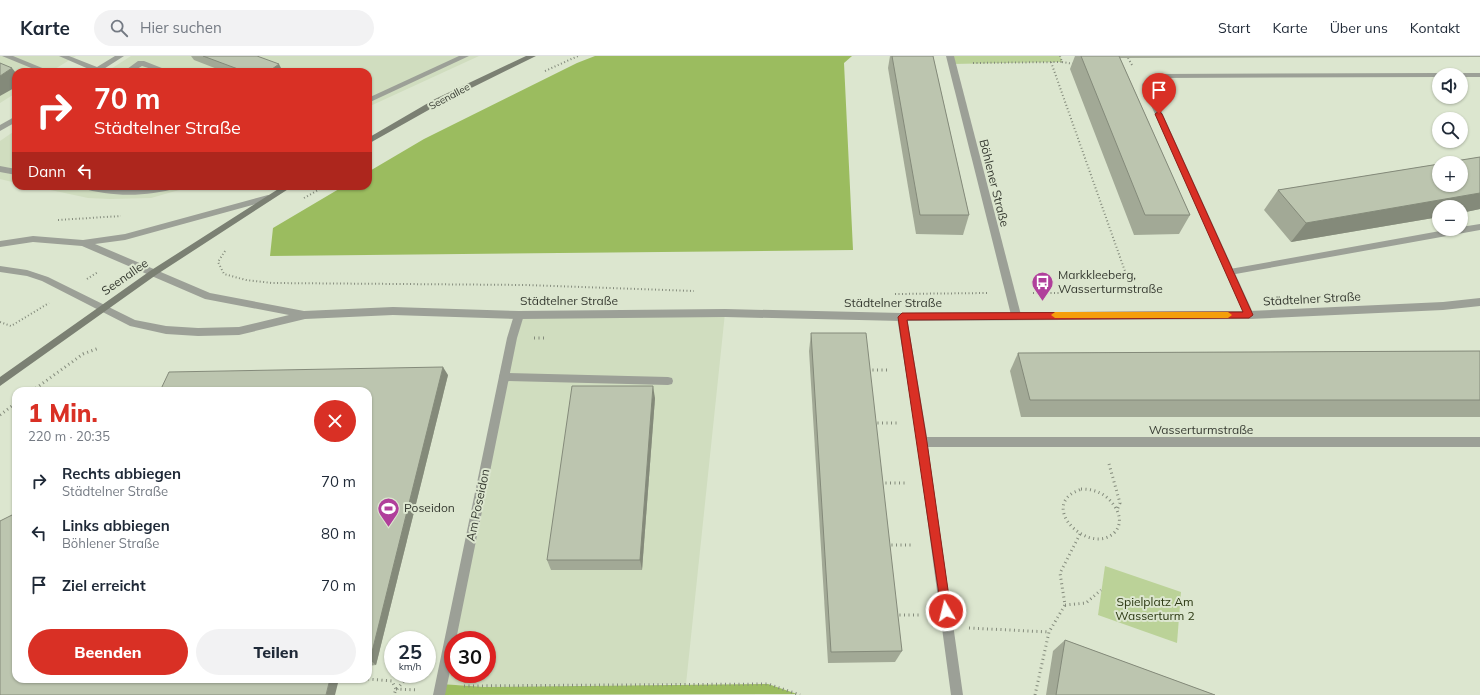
<!DOCTYPE html>
<html lang="de">
<meta charset="utf-8">
<style>
:root{--surface:#fff;--page:#f2f2f3;--text:#1f2937;--muted:#747a83;--line:#e0e1e3;--accent:#d93025}
body{margin:0;font-family:Mulish,sans-serif;background:var(--page);color:var(--text);height:100vh;display:flex;flex-direction:column;font-size:15px;white-space:nowrap}
*{box-sizing:border-box;margin:0}
p{font-size:13px;color:var(--muted)}
.icon{flex:none;width:22px;height:22px;fill:none;stroke:currentColor;stroke-width:2;stroke-linecap:round;stroke-linejoin:round}
.map{position:relative;flex:1;overflow:hidden}
.side{position:absolute;left:12px;top:331px;width:360px;height:296px;display:flex;flex-direction:column;background:var(--surface);border-radius:12px;box-shadow:0 1px 3px #0004}
.side>*{flex:none}
.banner{position:absolute;left:12px;top:12px;width:360px;height:122px;border-radius:12px;box-shadow:0 1px 3px #0004;background:#d93025;color:#fff;overflow:hidden}
.tools{position:absolute;left:1432px;top:12px;display:grid;gap:8px}
.tools a{display:grid;place-items:center;width:36px;height:36px;border-radius:50%;background:var(--surface);box-shadow:0 1px 3px #0004;font-size:20px}
.speed{position:absolute;left:384px;top:575px;display:flex;gap:8px;font-size:20px;font-weight:700;text-align:center}
.speed>*{display:grid;place-content:center;width:52px;height:52px;border-radius:50%;background:var(--surface);box-shadow:0 1px 3px #0004;line-height:1}
.speed small{font-size:10px;font-weight:400}
.speed .limit{border:6px solid #d22;background:#fff;color:#111}
.pin{position:absolute;display:grid;place-items:center;width:34px;height:34px;color:#fff;margin:-41px -17px;border-radius:50% 50% 50% 0;rotate:-45deg;box-shadow:0 0 4px #0007}
.pin .icon{rotate:45deg}
.me{position:absolute;width:44px;margin:-22px;rotate:352deg;stroke-linejoin:round;filter:drop-shadow(0 0 3px #0008)}
.turn{display:flex;align-items:center;gap:14px;height:84px;padding:0 16px;font-size:18px}
.turn .icon{width:52px;height:52px;stroke-width:2.5}
.turn b{display:block;font-size:28px;line-height:34px}
.then{display:flex;align-items:center;height:38px;padding:0 16px;background:#0003;gap:8px;font-size:15px}
.round{display:grid;place-items:center;flex:none;width:42px;height:42px;border-radius:21px;background:var(--page)}
.summary{display:flex;align-items:center;justify-content:space-between;height:68px;padding:0 16px}
h1{font-size:24px;font-weight:800;line-height:30px;color:var(--accent)}
.cta{display:flex;gap:8px;margin-top:auto;padding:8px 16px}
.cta a{flex:1;height:46px;border-radius:24px;background:var(--accent);color:#fff;font-size:16px;font-weight:800;line-height:46px;text-align:center}
.cta a+a{background:var(--page);color:var(--text)}
ul{padding:0;list-style:none}
li{display:flex;align-items:center;gap:12px;height:52px;padding:0 16px}
li div{flex:1}
li b{display:block;font-size:15px}
li em{font-style:normal}
header{display:flex;align-items:center;gap:24px;box-sizing:border-box;height:56px;padding:0 20px;background:var(--surface);border-bottom:1px solid var(--line)}
header strong{font-size:19px}
nav{display:flex;gap:22px;margin-inline-start:auto;font-size:14px}
.search{width:280px;height:36px;background:var(--page);display:flex;align-items:center;gap:10px;box-sizing:border-box;padding:0 14px;border-radius:22px;color:var(--muted);font-size:15px}
.map>svg:first-child{display:block}
.built{fill:#d0ddbf;fill-rule:evenodd}
.green{fill:#bbd298}
.forest{fill:#9bbc5f}
.lines{fill:none;stroke-linecap:round;stroke-linejoin:round}
.path-far1{stroke:#848b7c;stroke-width:2;stroke-dasharray:1 2.5;stroke-linecap:butt}
.path{stroke:#848b7c;stroke-width:3;stroke-dasharray:1 3.5;stroke-linecap:butt}
.service{fill:#9ca097;fill-rule:evenodd}
.minor{fill:#9ca097;fill-rule:evenodd}
.tertiary{fill:#9ca097;fill-rule:evenodd}
.secondary{fill:#7b8073;fill-rule:evenodd}
.wall{fill:#a2a996}
.shaded-wall{fill:#848a7a}
.building{fill:#bcc5af;stroke:#848a7a}
.route{fill:#d93025;stroke:#8d1f18}
.slow{fill:#f59e0b}
.labels{text-anchor:middle;stroke-width:4;stroke-linejoin:round;paint-order:stroke}
.far-street-label{font-size:10px;fill:#373b32;stroke:#dce6cf}
.street-label{font-size:12px;fill:#373b32;stroke:#dce6cf}
.poi-label{font-size:12px;fill:#373b32;stroke:#dce6cf;text-anchor:start}
.park-label{font-size:12px;fill:#2b3812;stroke:#dce6cf}
</style>
<header>
<strong>Karte</strong>
<div class="search"><svg class="icon" aria-label="search" viewBox="0 0 24 24"><circle cx="10" cy="10" r="6"/><path d="M15 15l6 6"/></svg>Hier suchen</div>
<nav><a>Start</a><a>Karte</a><a>Über uns</a><a>Kontakt</a></nav>
</header>
<div class="map">
<svg width="1480" height="639" viewBox="0 0 1480 639">
<rect width="100%" height="100%" fill="#dce6cf"/>
<g class="built">
<path d="M0,0H76L50,16H16V37L0,47Z"/>
<path d="M131,0H479L368,51V16H106Z"/>
<path d="M16,74V127L0,123V85Z"/>
<path d="M32,130H193L151,142L110,143L88,142Z"/>
<path d="M725,257L686,628L484,631L441,628L519,259ZM453,584H487V618H453Z"/>
</g>
<g class="green">
<path d="M950,0H1060L1062,6L952,8Z"/>
<path d="M1105,510L1181,536L1177,587L1098,559Z"/>
</g>
<g class="forest">
<path d="M595,0H852L844,7L853,194L270,200L273,172L344,130H368V116L424,83L577,7Z"/>
<path d="M441,628L484,631L768,628L797,638L439,639Z"/>
</g>
<g class="lines">
<g class="path-far1">
<path d="M1128,2L1132,9"/>
<path d="M1051,6L1133,238"/>
<path d="M1062,6L1074,8"/>
<path d="M973,7L1062,6L1060,0"/>
<path d="M545,15L578,0"/>
<path d="M304,142L325,130"/>
<path d="M58,164L121,160"/>
<path d="M225,195L218,206L224,218L246,224L272,227L526,229L694,235"/>
<path d="M87,223L98,216"/>
<path d="M1033,237H1060"/>
<path d="M895,238L988,237"/>
<path d="M0,266L11,270L49,247"/>
</g>
<g class="path">
<path d="M534,282H544"/>
<path d="M868,314H889"/>
<path d="M32,335L83,298L99,292"/>
<path d="M0,359L16,347"/>
<path d="M873,367H897"/>
<path d="M1109,408L1120,447L1117,454"/>
<path d="M881,427H905"/>
<path d="M1081,433C1088,433 1095,434 1102,438C1114,445 1127,464 1114,477C1091,498 1046,458 1070,439C1073,436 1078,435 1081,433Z"/>
<path d="M887,489H913"/>
<path d="M1065,549L1086,547L1101,534"/>
<path d="M895,559H922"/>
<path d="M969,572L1049,576"/>
<path d="M368,623L392,625L396,633L394,639"/>
<path d="M464,630L768,628L800,639"/>
<path d="M396,633L418,634"/>
<path d="M397,633L410,618"/>
<path d="M1035,639L1049,576L1065,549L1060,517L1080,478"/>
</g>
<g class="service">
<path d="M2,0H13L52,16H41Z"/>
<path d="M59,0H69L97,11L115,0H124L99,16H90L91,14Z"/>
<path d="M459,0H469L368,47V42Z"/>
<path d="M138,5H144L172,16H161L142,10L132,16H123Z"/>
<path d="M16,60V66L0,75V69Z"/>
<path d="M0,110L16,113V119L0,116Z"/>
<path d="M80,130L129,132L178,130L177,132C147,141 111,141 81,132Z"/>
<path d="M1480,168V174L1230,219L1225,216L1230,213L1451,173H1461V171Z"/>
<path d="M504,317L668,321L672,322L673,325L672,328L668,329L504,325L500,324L499,321L500,318Z"/>
</g>
<g class="minor">
<path d="M946,0H954L1021,259L1016,263L1011,259Z"/>
<path d="M1439,17L1443,19H1439V21L1160,22L1150,30L1254,259L1252,262H1246L1142,29L1143,27L1158,18Z"/>
<path d="M1458,17H1480V21H1461V19H1457Z"/>
<path d="M519,255L524,259L517,282L456,584H453V601L445,639H433L507,282L514,259Z"/>
<path d="M902,257L907,261L927,381H1480V391H928L963,639H951L917,386L897,261Z"/>
</g>
<path class="tertiary" d="M268,139L271,140V144L125,184L95,188L210,237L304,255L393,251L519,255L725,253L902,257L1249,255L1443,246L1480,242V250L1443,254L1249,263L902,265L725,261L519,263L393,259L305,263L239,279L198,280L166,278L130,270L42,225L27,220L0,216V210L27,214L48,221L135,264L166,270L198,272L239,271L289,259L205,243L82,190L33,186L0,191V185L33,180L83,184L125,178Z"/>
<g class="secondary">
<path d="M526,0H536L441,47L368,88V82L435,43Z"/>
<path d="M283,130H293L156,219L0,330V321L150,215Z"/>
</g>
</g>
<g class="wall">
<path d="M191,0H257L283,16H225L194,4Z"/>
<path d="M890,0H933L969,159L963,179L916,178L888,12Z"/>
<path d="M1075,0H1480V1L1120,2L1190,159L1179,178L1134,179L1070,13Z"/>
<path d="M1480,101V153L1461,157V151H1439V161L1291,186L1264,154L1278,134L1439,108V129H1461V107H1443Z"/>
<path d="M811,277L902,595L895,606L828,607L809,295Z"/>
<path d="M1480,295V361H1021L1010,315L1018,297Z"/>
<path d="M448,319L376,609L368,610V335Z"/>
<path d="M655,342L642,514H551L547,504Z"/>
<path d="M1065,584L1215,639H1046L1053,595Z"/>
</g>
<g class="shaded-wall">
<path d="M279,8L283,16H268Z"/>
<path d="M12,12L16,17V31L0,40V20Z"/>
<path d="M1480,137V153L1461,157V151H1439V161L1291,186L1306,167Z"/>
<path d="M443,311L448,319L376,609L370,604Z"/>
<path d="M653,330L655,342L642,514L640,504Z"/>
<path d="M330,623H339L335,639H326Z"/>
</g>
<g class="building">
<path d="M203,0H257L279,8L268,16H246Z"/>
<path d="M892,0H933L969,159H920Z"/>
<path d="M1081,0H1119L1190,159H1145Z"/>
<path d="M0,7L12,12L0,20Z"/>
<path d="M1480,101V137L1306,167L1278,134L1439,108V129H1461V107H1443Z"/>
<path d="M811,277H866L902,595L831,596Z"/>
<path d="M1480,295V344H1030L1018,297Z"/>
<path d="M443,311L370,604H368V335H160L169,316Z"/>
<path d="M572,330H653L640,504H547Z"/>
<path d="M16,457V623H330L326,639H0V465Z"/>
<path d="M1065,584L1215,639H1056Z"/>
</g>
<path class="route" d="M1159,55L1162,58L1253,259L1249,262L907,264L927,386L951,555L949,559L946,561L942,559L898,261L902,257L1243,256L1155,58Z"/>
<path class="slow" d="M1055,256H1228L1232,259L1228,262H1055L1051,259Z"/>
<defs>
<symbol id="bus-pin" viewBox="-11 -11 22 30"><path d="M0 17L-7.5 6A9.5 9.5 0 1 1 7.5 6Z" fill="#b03f9b" stroke="#dce6cf"/><path d="M-5-6H5V4H4V6H2V4H-2V6H-4V4H-5ZM-3.5-4V0h7V-4ZM-3.5 1.2v1.5H-2V1.2ZM2 1.2v1.5H3.5V1.2Z" fill="#fff"/></symbol>
<symbol id="stadium-pin" viewBox="-11 -11 22 30"><path d="M0 17L-7.5 6A9.5 9.5 0 1 1 7.5 6Z" fill="#b03f9b" stroke="#dce6cf"/><path d="M0-5a6.5 5 0 1 0 0 10a6.5 5 0 1 0 0-10ZM-3.5-1.8h7v3.6h-7Z" fill="#fff"/></symbol>
</defs>
<g fill-rule="evenodd">
<use href="#bus-pin" x="1030" y="214" width="25" height="34"/>
<use href="#stadium-pin" x="376" y="440" width="25" height="34"/>
</g>
<g class="labels">
<g class="far-street-label">
<text transform="translate(449 40) rotate(-28)" y="4">Seenallee</text>
</g>
<g class="street-label">
<text transform="translate(994 127) rotate(76)" y="4">Böhlener Straße</text>
<text transform="translate(125 221) rotate(-35)" y="4">Seenallee</text>
<text transform="translate(1312 243) rotate(-3)" y="4">Städtelner Straße</text>
<text x="569" y="249">Städtelner Straße</text>
<text x="893" y="251">Städtelner Straße</text>
<text x="1201" y="378">Wasserturmstraße</text>
<text transform="translate(478 449) rotate(-78)" y="4">Am Poseidon</text>
</g>
<g class="poi-label">
<text x="1058" y="223">Markkleeberg,<tspan x="1058" dy="14">Wasserturmstraße</tspan></text>
<text x="404" y="456">Poseidon</text>
</g>
<g class="park-label">
<text x="1155" y="550">Spielplatz Am<tspan x="1155" dy="14">Wasserturm 2</tspan></text>
</g>
</g>
</svg>
<div class="tools">
<a><svg class="icon" aria-label="sound" viewBox="0 0 24 24"><path d="M4 9h4l5-4v14l-5-4H4zM17 9q2 3 0 6"/></svg></a>
<a><svg class="icon" aria-label="search" viewBox="0 0 24 24"><circle cx="10" cy="10" r="6"/><path d="M15 15l6 6"/></svg></a>
<a>+</a>
<a>−</a>
</div>
<div class="speed"><div>25<small>km/h</small></div><div class="limit">30</div></div>
<div class="pin" style="left:1159px;top:58px;background:#d93025"><svg class="icon" aria-label="arrive" viewBox="0 0 24 24"><path d="M6 21V4h12l-3 4 3 4H6"/></svg></div>
<svg class="me" style="left:946px;top:555px" viewBox="-20 -20 40 40"><circle r="17" fill="#d93025" stroke="#fff" stroke-width="3"/><path d="M0-11L8 9 0 5-8 9z" fill="#fff"/></svg>
<div class="banner">
<div class="turn"><svg class="icon" aria-label="right" viewBox="0 0 24 24"><path d="M7 20v-9h11M14 6l5 5-5 5"/></svg><div><b>70 m</b>Städtelner Straße</div></div>
<div class="then">Dann<svg class="icon" aria-label="left" viewBox="0 0 24 24"><path d="M17 20v-9H6M10 6l-5 5 5 5"/></svg></div>
</div>
<section class="side">
<div class="summary"><div><h1>1 Min.</h1><p>220 m · 20:35</p></div><a class="round" style="background:#d93025;color:#fff"><svg class="icon" aria-label="close" viewBox="0 0 24 24"><path d="M6 6l12 12M18 6L6 18"/></svg></a></div>
<ul>
<li><svg class="icon" aria-label="right" viewBox="0 0 24 24"><path d="M7 20v-9h11M14 6l5 5-5 5"/></svg><div><b>Rechts abbiegen</b><p>Städtelner Straße</p></div><em>70 m</em></li>
<li><svg class="icon" aria-label="left" viewBox="0 0 24 24"><path d="M17 20v-9H6M10 6l-5 5 5 5"/></svg><div><b>Links abbiegen</b><p>Böhlener Straße</p></div><em>80 m</em></li>
<li><svg class="icon" aria-label="arrive" viewBox="0 0 24 24"><path d="M6 21V4h12l-3 4 3 4H6"/></svg><div><b>Ziel erreicht</b></div><em>70 m</em></li>
</ul>
<div class="cta"><a>Beenden</a><a>Teilen</a></div>
</section>
</div>
